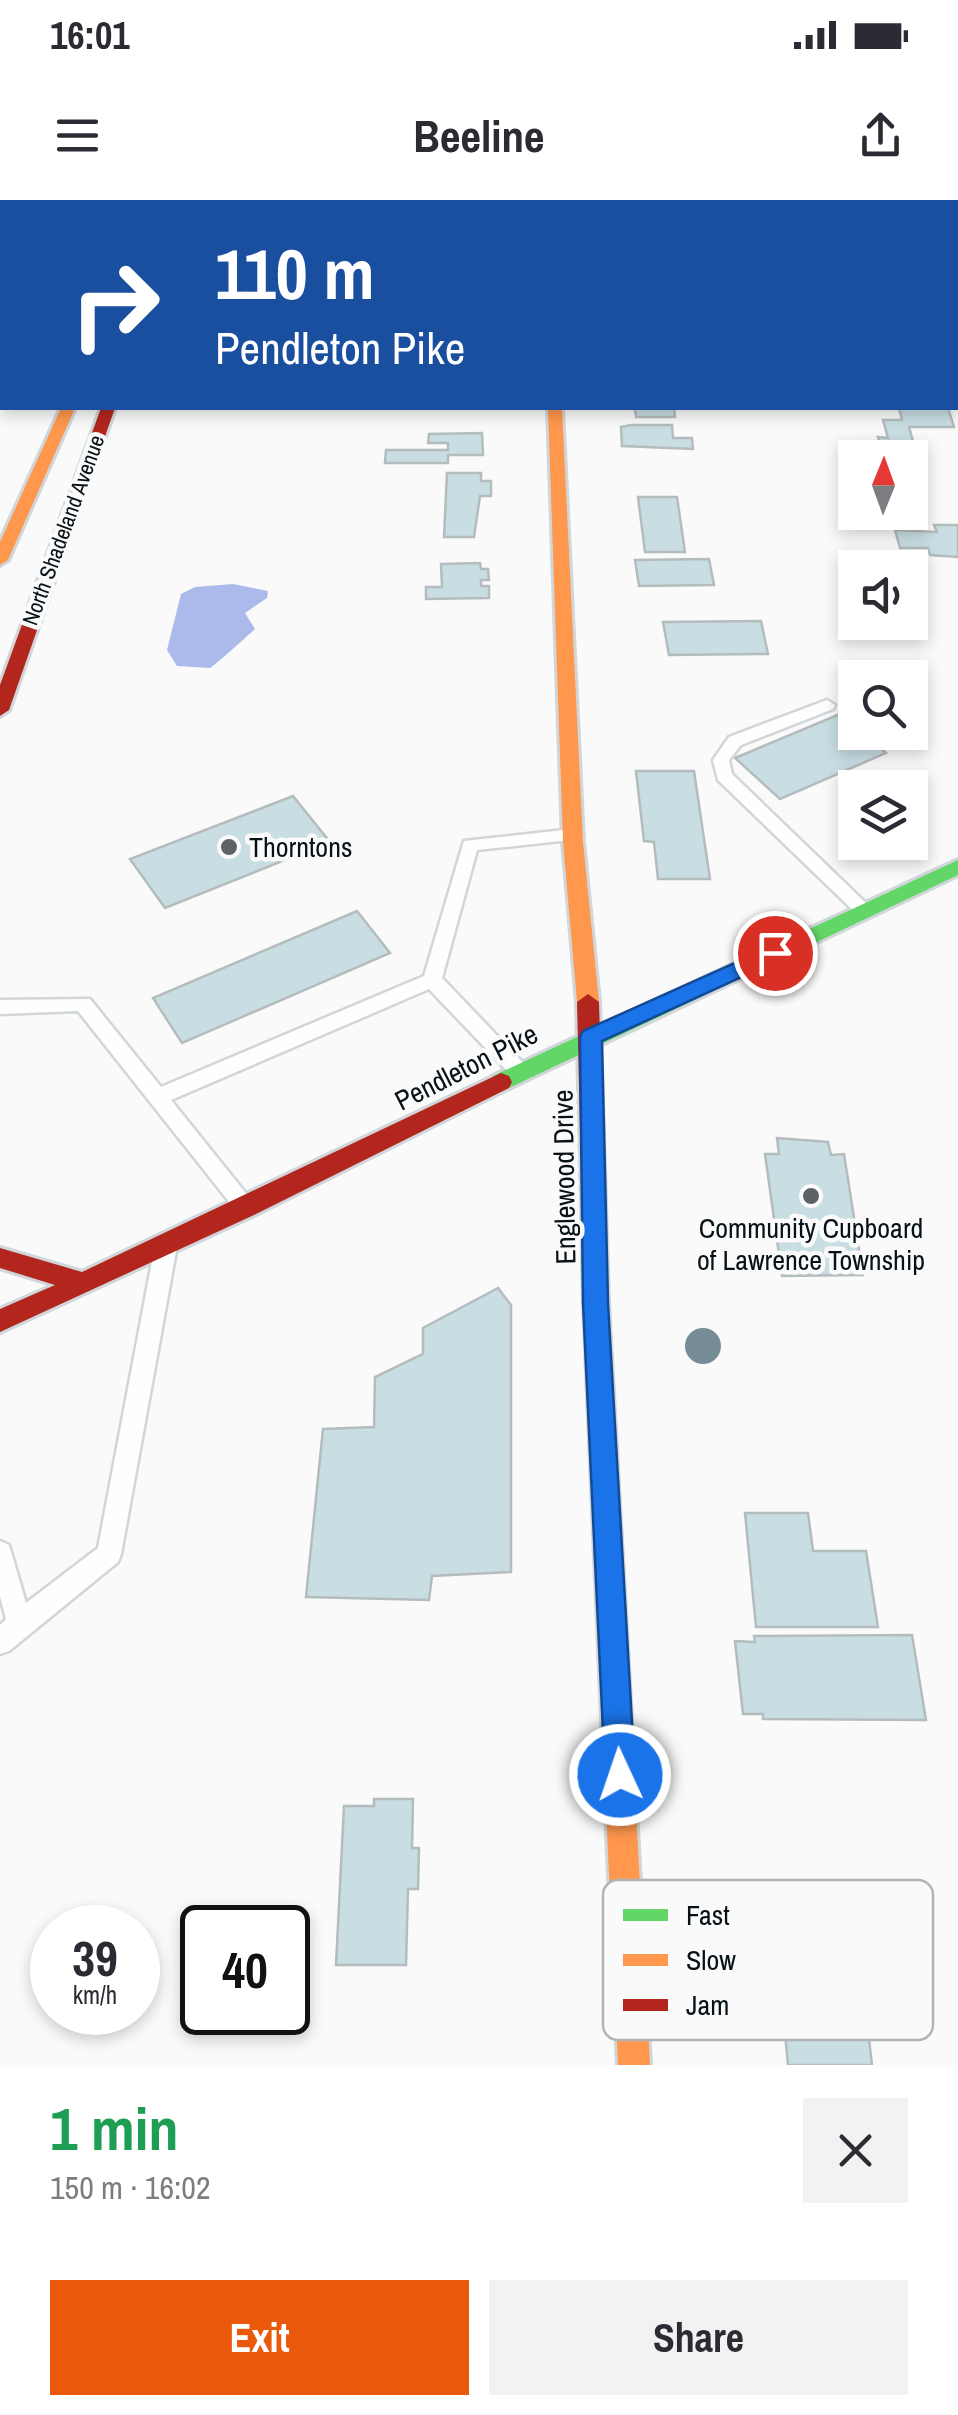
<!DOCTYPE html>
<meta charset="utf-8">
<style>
:root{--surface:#fff;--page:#f2f2f3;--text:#2b2b33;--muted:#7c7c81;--accent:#ea580c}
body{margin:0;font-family:"Archivo Narrow",sans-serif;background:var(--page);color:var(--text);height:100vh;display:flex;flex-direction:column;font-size:38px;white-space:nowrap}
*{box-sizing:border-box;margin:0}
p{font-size:32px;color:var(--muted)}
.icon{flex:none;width:55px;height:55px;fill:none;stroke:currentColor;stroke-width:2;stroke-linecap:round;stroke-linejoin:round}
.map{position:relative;height:1865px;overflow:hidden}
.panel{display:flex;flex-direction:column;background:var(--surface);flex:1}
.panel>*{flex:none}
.top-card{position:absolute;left:0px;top:0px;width:960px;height:210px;box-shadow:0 5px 15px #0003;background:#1a4fa0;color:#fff;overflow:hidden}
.needle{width:65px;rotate:1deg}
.controls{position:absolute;left:838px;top:240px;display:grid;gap:20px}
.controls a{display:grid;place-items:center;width:90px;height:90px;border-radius:0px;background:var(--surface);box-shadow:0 5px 15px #0003;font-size:50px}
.speed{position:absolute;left:30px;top:1705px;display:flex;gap:20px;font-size:50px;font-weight:700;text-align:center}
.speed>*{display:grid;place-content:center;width:130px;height:130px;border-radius:50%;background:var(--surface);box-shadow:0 5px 15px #0003;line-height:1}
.speed small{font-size:25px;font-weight:400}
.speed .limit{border:5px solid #111;border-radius:15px;background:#fff;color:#111}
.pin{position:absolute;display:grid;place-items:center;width:85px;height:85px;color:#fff;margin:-42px;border:5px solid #fff;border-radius:50%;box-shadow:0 2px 10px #0007}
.me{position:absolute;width:110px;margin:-55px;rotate:357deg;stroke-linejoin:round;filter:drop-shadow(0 0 8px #0008)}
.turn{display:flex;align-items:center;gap:35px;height:210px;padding:0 50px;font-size:45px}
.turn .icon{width:130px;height:130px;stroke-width:2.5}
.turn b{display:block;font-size:70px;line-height:85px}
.round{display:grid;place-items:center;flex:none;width:105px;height:105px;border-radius:0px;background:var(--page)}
.summary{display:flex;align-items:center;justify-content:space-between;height:170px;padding:0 50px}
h1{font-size:60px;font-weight:700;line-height:75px;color:#1e9e55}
.button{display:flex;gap:20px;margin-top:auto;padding:20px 50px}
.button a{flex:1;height:115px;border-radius:0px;background:var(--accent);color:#fff;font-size:40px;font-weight:700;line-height:115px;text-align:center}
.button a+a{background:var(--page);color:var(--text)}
.status{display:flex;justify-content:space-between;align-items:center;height:70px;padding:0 50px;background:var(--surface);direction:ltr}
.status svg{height:28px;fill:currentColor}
header{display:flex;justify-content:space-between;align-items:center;height:130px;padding:0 50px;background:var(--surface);font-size:45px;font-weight:700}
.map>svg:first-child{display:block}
.water{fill:#abb9eb}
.building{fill:#c8dee3;stroke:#b5bcbd;stroke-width:2.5}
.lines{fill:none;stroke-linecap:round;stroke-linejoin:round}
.lane-casing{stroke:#d0d6d9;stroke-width:5}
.street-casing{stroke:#d0d6d9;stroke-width:4}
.fast-casing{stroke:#d0d6d9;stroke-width:6}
.slow-casing{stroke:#d0d6d9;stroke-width:6}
.jam-casing{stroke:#d0d6d9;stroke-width:6}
.lane{fill:#fefefe;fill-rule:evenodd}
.street{fill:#fefefe;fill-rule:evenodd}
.fast{fill:#63d668;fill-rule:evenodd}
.slow{fill:#ff974d;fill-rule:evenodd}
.jam{fill:#b3261e;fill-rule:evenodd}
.tree{fill:#768d98}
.route{fill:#1a73e8;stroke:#114b97;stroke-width:2.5}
.poi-dot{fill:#5c6367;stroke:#fafafa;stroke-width:4}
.labels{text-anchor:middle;stroke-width:9;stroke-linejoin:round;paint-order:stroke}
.far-street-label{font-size:22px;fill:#071218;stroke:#fafafa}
.poi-label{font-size:28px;fill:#071218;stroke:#fafafa;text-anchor:start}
.street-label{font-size:28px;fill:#071218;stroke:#fafafa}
.key{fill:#fafafa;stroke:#b1b4b6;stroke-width:2.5}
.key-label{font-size:28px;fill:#071218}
</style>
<div class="status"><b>16:01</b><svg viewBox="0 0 49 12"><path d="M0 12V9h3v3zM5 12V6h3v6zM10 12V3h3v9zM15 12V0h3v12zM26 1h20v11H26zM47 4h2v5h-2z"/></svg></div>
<header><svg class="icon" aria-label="menu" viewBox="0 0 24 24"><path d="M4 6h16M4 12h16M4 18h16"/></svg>Beeline<svg class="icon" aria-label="share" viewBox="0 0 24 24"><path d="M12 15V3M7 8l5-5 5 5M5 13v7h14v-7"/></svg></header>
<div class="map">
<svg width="958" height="1865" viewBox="0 0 958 1865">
<rect width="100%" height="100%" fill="#fafafa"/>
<path class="water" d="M233,384L268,391L267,398L245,413L255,429C251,433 215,465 210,468L177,466L167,450L181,394L195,387Z"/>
<g class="building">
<path d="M635,208H674L675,217H636Z"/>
<path d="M899,208H948L954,227H909L914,245H880L878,237L888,238L883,220H902Z"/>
<path d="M631,225H672L673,238H692L693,249L622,246L621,227Z"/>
<path d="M482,233L483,255H448V263H385L386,250H448V243H428L429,234Z"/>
<path d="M447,273H481V281H491V296H480L474,337H444Z"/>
<path d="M638,297H677L685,352H645Z"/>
<path d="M934,325H958V357L930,355L928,348H900L895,330L937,332Z"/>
<path d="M709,359L714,385L639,386L635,360Z"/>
<path d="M480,363L481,369H488L489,380H481V386H489V398L426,399V387H442L441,364Z"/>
<path d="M761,421L768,454L669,455L663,422Z"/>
<path d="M840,514L855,526V532H862L886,553L780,599L735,558Z"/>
<path d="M636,571H694L710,679H658L654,642L644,641Z"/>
<path d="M293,596L330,642L165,708L130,659Z"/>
<path d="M357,711L390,753L182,843L153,798Z"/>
<path d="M777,938L828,942L831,955L844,954L863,1075L782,1076L765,954H779Z"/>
<path d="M498,1088L511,1105V1372L432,1376L429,1400L306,1397L323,1229L374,1227L375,1177L423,1154V1128Z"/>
<path d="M745,1313H808L813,1351H866L878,1427H756Z"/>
<path d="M912,1435L926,1520L763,1519V1514H743L735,1441L755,1442L754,1436Z"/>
<path d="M374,1599H413L412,1648H419L418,1689H408L406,1765H336L344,1606H374Z"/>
<path d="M783,1813H866L872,1865H788Z"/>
</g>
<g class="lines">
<defs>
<g id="lane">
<path d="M827,500L835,505L833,509L741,545L729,560L732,574L870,707L873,711L870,715H858L718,580L713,560L729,537Z"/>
<path d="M573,629L579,631L582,635L579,639L477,650L442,778L528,868L531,873L528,878H514L429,789L171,900L252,1001L255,1007L252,1013L245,1016L238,1013L78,811L0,814V800L90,799L161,887L424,776L464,641Z"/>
<path d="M165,1042L172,1045L176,1051L121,1354L118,1362L9,1451L0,1454V1425L6,1419L0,1396V1341L9,1345L26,1403L98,1348L154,1051L158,1045Z"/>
</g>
<g id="street">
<rect x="537" y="0" width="20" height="2"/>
<path d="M928,0H948L949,2H929Z"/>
</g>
<path id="fast" d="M958,660V675L509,888H493L490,882L493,876Z"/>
<g id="slow">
<path d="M61,208H75L8,360L0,365V342Z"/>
<path d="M548,208H562L583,642L599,802L588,810L577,802L563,642Z"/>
<path d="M621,1596L632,1600L636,1611L650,1865H618L606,1611L610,1600Z"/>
</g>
<g id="jam">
<path d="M101,208H115L9,510L0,516V485Z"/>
<path d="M588,794L599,802L608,1103L636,1611L632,1622L621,1626L610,1622L606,1611L584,1103L577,802Z"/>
<path d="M501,873L509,876L512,882L509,888L254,1015L0,1132V1109L55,1085L0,1068V1048L82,1072Z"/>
</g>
</defs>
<use href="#lane" class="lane-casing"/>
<use href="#street" class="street-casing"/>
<use href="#fast" class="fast-casing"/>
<use href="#slow" class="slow-casing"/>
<use href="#jam" class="jam-casing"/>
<use href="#lane" class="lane"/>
<use href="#street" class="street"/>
<use href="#fast" class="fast"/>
<use href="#slow" class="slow"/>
<use href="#jam" class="jam"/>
</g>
<circle class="tree" cx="703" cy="1146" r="18"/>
<path class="route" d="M775,745L783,748V758L602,841L608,1103L635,1575L630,1586L620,1590L609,1586L605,1575L583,1103L580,837L583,831Z"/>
<g class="poi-dot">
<circle cx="229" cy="647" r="10"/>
<circle cx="811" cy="996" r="10"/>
</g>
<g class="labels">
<g class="far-street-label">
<text transform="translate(63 330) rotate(-70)" y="8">North Shadeland Avenue</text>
</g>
<g class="poi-label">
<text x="249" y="657">Thorntons</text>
<text x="811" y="1038" text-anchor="middle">Community Cupboard<tspan x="811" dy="32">of Lawrence Township</tspan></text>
</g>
<g class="street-label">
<text transform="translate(466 867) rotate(-27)" y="10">Pendleton Pike</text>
<text transform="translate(564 977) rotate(-91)" y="10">Englewood Drive</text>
</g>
</g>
<rect x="603" y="1680" width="330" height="160" rx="15" class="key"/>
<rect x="623" y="1709" width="45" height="12" fill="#63d668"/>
<rect x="623" y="1754" width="45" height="12" fill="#ff974d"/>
<rect x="623" y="1799" width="45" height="12" fill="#b3261e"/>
<g class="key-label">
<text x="686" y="1725">Fast</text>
<text x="686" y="1770">Slow</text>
<text x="686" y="1815">Jam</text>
</g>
</svg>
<div class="controls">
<a><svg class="needle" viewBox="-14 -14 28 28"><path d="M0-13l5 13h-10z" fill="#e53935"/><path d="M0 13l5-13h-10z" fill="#7c7c81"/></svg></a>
<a><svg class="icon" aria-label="sound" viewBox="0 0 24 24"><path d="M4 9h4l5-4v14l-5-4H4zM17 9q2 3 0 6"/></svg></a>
<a><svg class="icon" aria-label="search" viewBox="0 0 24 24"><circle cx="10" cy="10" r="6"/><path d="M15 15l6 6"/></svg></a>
<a><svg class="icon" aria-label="layers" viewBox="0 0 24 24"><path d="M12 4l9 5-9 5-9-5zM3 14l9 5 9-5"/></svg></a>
</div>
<div class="speed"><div>39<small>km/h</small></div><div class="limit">40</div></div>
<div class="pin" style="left:775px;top:753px;background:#d93025"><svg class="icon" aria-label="arrive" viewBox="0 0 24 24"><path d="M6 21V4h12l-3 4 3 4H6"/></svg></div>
<svg class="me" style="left:620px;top:1575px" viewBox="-20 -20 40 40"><circle r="17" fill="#1a73e8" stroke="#fff" stroke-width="3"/><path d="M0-11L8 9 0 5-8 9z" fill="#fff"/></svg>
<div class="top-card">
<div class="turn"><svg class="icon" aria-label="right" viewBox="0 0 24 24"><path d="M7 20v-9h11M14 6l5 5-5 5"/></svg><div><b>110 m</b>Pendleton Pike</div></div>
</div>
</div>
<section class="panel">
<div class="summary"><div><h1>1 min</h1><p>150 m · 16:02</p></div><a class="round"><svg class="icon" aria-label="close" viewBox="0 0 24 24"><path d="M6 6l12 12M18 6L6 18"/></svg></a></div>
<div class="button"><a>Exit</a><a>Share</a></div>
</section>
